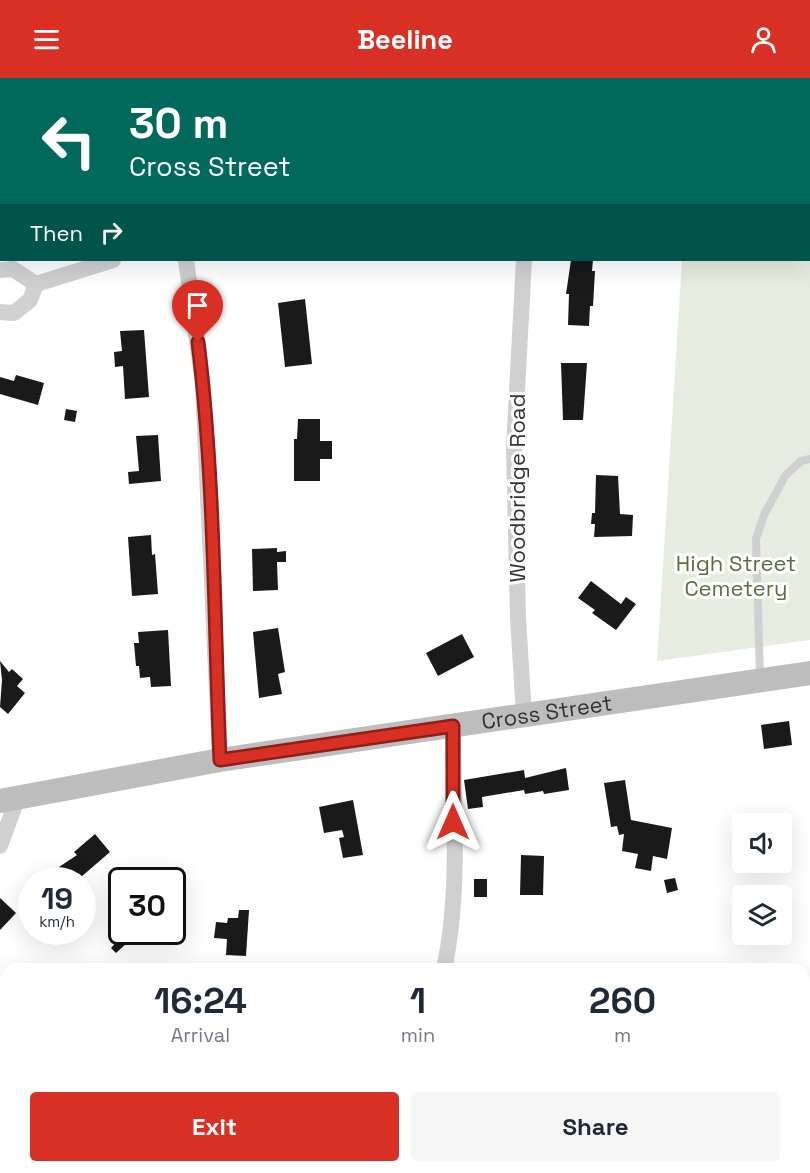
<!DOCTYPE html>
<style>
:root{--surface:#fff;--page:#f6f6f7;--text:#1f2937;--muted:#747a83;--accent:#d93025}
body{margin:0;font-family:"Space Grotesk",sans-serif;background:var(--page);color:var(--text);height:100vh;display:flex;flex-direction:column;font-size:22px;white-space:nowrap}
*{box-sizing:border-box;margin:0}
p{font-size:20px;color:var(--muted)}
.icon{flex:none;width:33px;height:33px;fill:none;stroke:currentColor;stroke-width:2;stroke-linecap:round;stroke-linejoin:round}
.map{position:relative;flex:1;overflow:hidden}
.panel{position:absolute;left:0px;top:885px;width:810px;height:210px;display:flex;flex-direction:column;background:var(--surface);border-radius:18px 18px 0 0;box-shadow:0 6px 24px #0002}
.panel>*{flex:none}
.hud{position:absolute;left:0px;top:0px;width:810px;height:183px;box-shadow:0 6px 24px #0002;background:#00695c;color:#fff;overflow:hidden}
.buttons{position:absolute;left:732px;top:735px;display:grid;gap:12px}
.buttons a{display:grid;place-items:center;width:60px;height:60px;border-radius:6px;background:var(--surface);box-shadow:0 6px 24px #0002;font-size:30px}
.speed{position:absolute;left:18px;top:789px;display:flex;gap:12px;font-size:30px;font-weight:700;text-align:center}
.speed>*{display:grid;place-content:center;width:78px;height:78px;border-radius:50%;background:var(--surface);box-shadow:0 6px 24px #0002;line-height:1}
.speed small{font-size:15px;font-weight:400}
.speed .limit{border:3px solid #111;border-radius:9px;background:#fff;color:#111}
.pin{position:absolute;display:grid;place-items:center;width:51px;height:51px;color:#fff;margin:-62px -26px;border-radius:50% 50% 50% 0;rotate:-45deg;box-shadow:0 0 6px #0007}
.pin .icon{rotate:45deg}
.me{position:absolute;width:66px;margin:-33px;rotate:0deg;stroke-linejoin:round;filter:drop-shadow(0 0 4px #0008)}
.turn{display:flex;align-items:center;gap:21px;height:126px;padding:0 30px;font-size:27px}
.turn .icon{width:78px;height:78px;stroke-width:2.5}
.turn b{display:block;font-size:42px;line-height:51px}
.then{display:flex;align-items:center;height:57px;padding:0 30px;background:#0003;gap:12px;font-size:22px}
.eta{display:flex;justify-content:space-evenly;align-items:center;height:102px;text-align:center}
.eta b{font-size:36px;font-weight:600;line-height:42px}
.action{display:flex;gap:12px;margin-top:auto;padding:12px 30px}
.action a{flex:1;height:69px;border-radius:6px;background:var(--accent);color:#fff;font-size:24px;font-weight:600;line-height:69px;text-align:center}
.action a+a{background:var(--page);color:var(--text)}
header{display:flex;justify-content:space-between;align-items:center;height:78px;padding:0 30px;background:var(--accent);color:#fff;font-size:27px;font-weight:600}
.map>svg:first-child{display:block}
.green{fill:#e6ecdf}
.building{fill:#1a1a1a}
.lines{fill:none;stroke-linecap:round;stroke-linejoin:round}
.lane{stroke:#d0d0d0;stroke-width:8}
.street{stroke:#d0d0d0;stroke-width:16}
.secondary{stroke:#bdbdbd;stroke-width:24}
.route-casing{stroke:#8d1f18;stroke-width:15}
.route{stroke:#d93025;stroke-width:10}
.labels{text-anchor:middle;stroke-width:6;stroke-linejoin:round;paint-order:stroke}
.street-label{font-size:22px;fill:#333;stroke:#fff}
.park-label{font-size:22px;fill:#56703f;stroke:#fff}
</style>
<header><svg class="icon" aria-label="menu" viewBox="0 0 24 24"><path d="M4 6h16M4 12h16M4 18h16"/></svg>Beeline<svg class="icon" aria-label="person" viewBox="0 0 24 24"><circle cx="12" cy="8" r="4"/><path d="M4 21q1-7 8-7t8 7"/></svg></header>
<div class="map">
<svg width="810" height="1095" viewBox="0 0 810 1095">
<rect width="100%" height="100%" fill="#fff"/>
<path class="green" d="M694,0H810V562L657,583L682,182H808V2Z"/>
<g class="building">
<path d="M571,182H593L592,193H595L593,228H590L589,248L568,247L569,216H566Z"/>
<path d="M305,221L312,286L285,289L278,225Z"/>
<path d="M144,252L149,319L125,321L123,288L115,289L114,274L122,273L120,253Z"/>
<path d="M561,285H587L583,342H563Z"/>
<path d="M16,297L44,305L38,327L0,316V299L14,303Z"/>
<path d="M66,331L77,333L75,344L64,342Z"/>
<path d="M298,341H320V363H332V381H320V403H294V361H297Z"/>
<path d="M158,357L161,403L129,406L128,394L139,393L136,358Z"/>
<path d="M596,397L618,398L620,436L633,437L632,458L594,459L595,446H591L592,435H595Z"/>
<path d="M151,457L152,477L155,476L158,516L132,518L128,459Z"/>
<path d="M277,470V474L286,473V484H277L278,512L253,513L252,471Z"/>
<path d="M591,503L621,526L626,519L636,526L616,552L592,535L595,532L578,520Z"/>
<path d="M278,550L285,594L278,596L282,616L259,620L253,554Z"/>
<path d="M168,552L171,608L151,609L150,599L140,600L139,588H136L134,565H139L138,554Z"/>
<path d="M462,556L474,579L438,598L426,575Z"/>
<path d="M0,583L9,594L12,591L23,601L17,608L25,615L8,636L0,629L2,602Z"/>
<path d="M789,643L792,667L764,671L761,647Z"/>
<path d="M566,690L569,712L544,716L543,713L525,716L524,712L482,719L483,729L468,731L464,702L524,692L525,700Z"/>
<path d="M625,702L631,742L672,750L667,781L653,778L651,793L635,790L638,776L622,773L624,756L619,757L617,748L611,749L604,705Z"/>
<path d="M353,722L363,777L343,780L339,760L344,759L342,752L324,755L319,729Z"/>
<path d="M95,756L110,774L81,799L84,802H67L56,791L77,777L74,774Z"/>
<path d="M521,777L544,778L543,817H520Z"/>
<path d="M675,800L678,812L667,815L664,802Z"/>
<rect x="474" y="801" width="13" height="18"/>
<path d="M0,820L16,835L0,852Z"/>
<path d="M239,832H249L246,878L226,877L227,861L214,860L216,844L227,845L228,840H238Z"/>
<path d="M122,858L128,864L116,875L111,870Z"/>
<rect x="0" y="1000" width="6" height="23"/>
</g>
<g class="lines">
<g class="lane">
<path d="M808,33H810"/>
<path d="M760,599L756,461L764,437L785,398L801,383L810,381"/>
</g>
<g class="street">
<path d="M139,0L140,2"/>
<path d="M534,2V0"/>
<path d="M186,182L203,307L220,682"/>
<path d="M524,182L514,370L518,539L524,638"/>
<path d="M0,192L13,191L36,206"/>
<path d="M36,206L113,182"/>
<path d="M0,234L14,235L30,222L36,206"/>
<path d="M0,768L18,719"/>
<path d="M444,891C461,813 453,727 453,648"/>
<path d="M0,1075H6"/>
<path d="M80,1089L97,1095"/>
</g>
<path class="secondary" id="s1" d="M0,723L220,682L810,595"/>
</g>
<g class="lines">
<defs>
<path id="route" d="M198,264C215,402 214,543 220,682L453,648V744"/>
</defs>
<use href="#route" class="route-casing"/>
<use href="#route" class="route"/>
</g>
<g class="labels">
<g class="street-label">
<text transform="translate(517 410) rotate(-90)" y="8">Woodbridge Road</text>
<text dy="8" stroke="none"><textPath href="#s1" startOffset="554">Cross Street</textPath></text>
</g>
<g class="park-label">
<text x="736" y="493">High Street<tspan x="736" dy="25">Cemetery</tspan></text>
</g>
</g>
</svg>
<div class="buttons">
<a><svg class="icon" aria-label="sound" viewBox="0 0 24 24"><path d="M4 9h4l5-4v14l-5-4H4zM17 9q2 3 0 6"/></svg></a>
<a><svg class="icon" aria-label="layers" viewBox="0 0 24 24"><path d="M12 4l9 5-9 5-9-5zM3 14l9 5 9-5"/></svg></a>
</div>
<div class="speed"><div>19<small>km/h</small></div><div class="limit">30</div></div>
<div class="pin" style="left:198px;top:264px;background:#d93025"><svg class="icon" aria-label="arrive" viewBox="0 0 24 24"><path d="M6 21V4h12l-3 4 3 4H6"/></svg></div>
<svg class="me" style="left:453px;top:744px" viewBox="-20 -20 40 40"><path d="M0-17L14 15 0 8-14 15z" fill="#d93025" stroke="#fff" stroke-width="4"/></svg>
<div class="hud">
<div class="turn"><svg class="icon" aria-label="left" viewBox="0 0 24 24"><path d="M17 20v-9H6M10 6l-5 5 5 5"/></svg><div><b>30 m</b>Cross Street</div></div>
<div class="then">Then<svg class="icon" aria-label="right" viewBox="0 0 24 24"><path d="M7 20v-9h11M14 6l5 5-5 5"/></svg></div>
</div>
<section class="panel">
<div class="eta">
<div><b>16:24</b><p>Arrival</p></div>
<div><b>1</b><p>min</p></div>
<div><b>260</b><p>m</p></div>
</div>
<div class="action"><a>Exit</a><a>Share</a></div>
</section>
</div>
